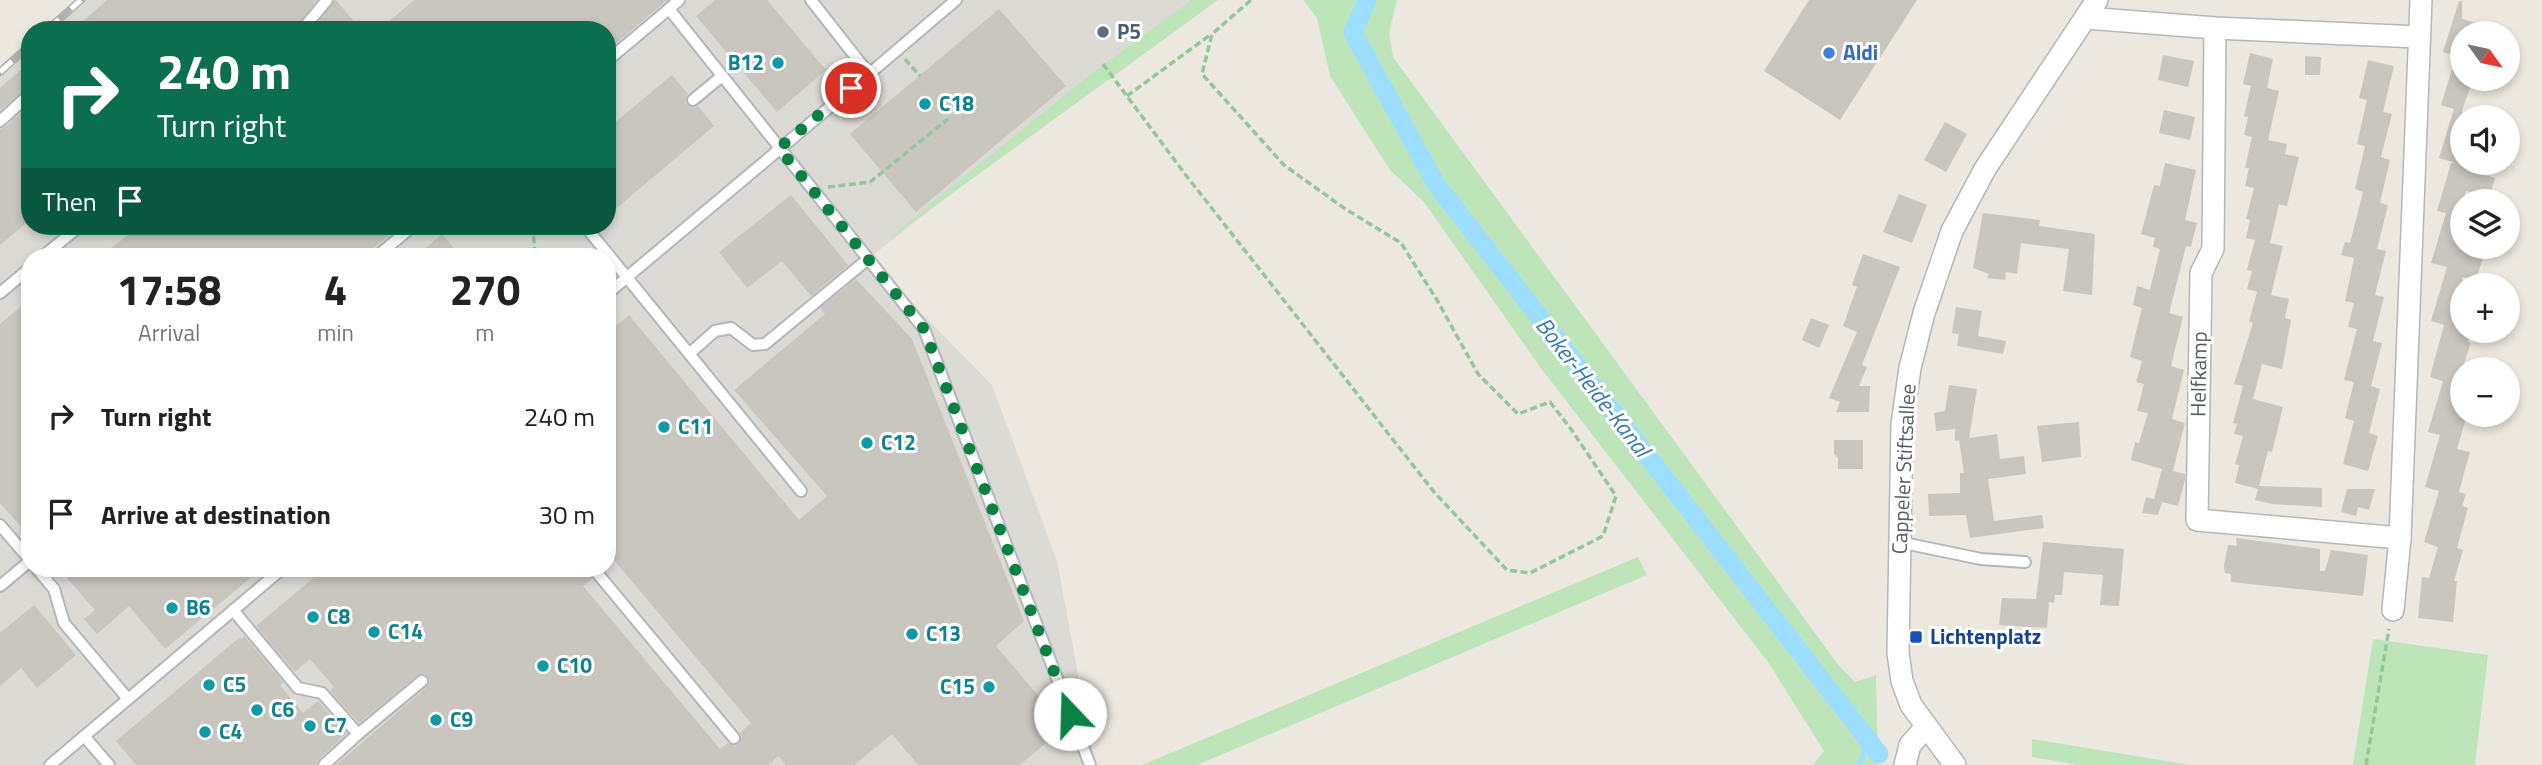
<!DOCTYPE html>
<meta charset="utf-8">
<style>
:root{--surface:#fff;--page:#f2f2f2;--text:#222;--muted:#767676}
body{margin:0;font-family:"Titillium Web",sans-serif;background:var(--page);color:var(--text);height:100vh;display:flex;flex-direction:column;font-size:26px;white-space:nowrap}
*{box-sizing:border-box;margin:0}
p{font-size:23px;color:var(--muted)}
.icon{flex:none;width:38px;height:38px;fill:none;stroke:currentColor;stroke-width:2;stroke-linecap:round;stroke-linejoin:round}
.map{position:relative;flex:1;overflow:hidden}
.details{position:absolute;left:21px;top:248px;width:595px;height:329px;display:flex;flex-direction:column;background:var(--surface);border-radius:28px;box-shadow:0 4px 10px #0003}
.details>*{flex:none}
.guide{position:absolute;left:21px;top:21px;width:595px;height:214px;border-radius:28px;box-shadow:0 4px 10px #0003;background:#0b6e4f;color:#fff;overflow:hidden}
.needle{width:46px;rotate:123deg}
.controls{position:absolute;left:2450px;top:21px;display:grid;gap:14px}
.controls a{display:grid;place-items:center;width:70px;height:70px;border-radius:50%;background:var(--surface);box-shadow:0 4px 10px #0003;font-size:35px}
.pin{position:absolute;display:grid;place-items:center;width:60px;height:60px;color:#fff;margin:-30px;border:4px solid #fff;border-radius:50%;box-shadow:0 2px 7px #0007}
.me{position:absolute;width:77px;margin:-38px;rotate:339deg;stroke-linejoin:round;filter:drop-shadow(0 0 5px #0008)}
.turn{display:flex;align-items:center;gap:24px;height:147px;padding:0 21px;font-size:32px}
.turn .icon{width:91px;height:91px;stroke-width:2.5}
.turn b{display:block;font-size:49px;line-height:60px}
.then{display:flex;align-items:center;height:66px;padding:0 21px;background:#0003;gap:14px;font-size:26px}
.eta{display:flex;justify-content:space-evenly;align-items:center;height:119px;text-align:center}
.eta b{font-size:42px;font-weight:700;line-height:49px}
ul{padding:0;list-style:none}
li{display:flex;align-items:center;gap:21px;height:98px;padding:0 21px}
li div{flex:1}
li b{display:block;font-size:26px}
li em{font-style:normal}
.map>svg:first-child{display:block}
.industrial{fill:#dcdad4;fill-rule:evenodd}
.green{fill:#bee5ba}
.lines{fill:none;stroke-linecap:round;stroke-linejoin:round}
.stream{stroke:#9ddeff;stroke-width:5}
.canal{stroke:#9ddeff;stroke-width:19}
.building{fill:#c9c5bf}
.service-casing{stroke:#b2b7bb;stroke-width:14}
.minor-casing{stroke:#b2b7bb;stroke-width:24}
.path{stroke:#93c79c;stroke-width:3.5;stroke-dasharray:7 3.5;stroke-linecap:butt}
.service{stroke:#fff;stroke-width:10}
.minor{stroke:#fff;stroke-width:21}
.rail-casing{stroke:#b1b2b2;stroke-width:8}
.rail{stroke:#fff;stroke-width:5;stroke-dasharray:16;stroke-linecap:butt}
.route{stroke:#0b8043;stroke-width:12;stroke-dasharray:0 21.6}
.service-dot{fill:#5c6f8a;stroke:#fff;stroke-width:2.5}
.shop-dot{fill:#3f7fe0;stroke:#fff;stroke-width:2.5}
.culture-dot{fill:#0f9aa8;stroke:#fff;stroke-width:2.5}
.transit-dot{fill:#1a4fb4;stroke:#fff;stroke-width:2.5}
.labels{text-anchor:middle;stroke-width:6;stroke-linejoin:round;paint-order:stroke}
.service-label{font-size:21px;font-weight:bold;fill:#4e5e75;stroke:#fff;text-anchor:start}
.shop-label{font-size:21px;font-weight:bold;fill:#366cbe;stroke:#fff;text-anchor:start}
.culture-label{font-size:21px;font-weight:bold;fill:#0d838f;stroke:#fff;text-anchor:start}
.street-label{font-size:21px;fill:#585d61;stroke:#fff}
.transit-label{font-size:21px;font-weight:bold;fill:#164399;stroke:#fff;text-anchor:start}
.water-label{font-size:23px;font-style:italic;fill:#367aab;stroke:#fff}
</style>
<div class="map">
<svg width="2542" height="765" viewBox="0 0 2542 765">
<rect width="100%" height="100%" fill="#ece8df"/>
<path class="industrial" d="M82,0H1197L868,259L992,385L1057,561L1095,765H0V76L24,51L30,45V226H607V30H48ZM30,257H607V569H30Z"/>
<g class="green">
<path d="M1192,0H1218L891,238L890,237L1092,73Z"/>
<path d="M1303,0H1397L1389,33L1393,57L1840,667L1855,682L1876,675L1878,765H1813L1824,751L1768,662L1540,367L1424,202L1390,170L1330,76L1317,18Z"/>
<path d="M1638,557L1647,575L1197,765H1142Z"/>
<path d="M2373,639L2488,655L2475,765H2353Z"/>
<path d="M2032,739L2191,765H2078L2032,757Z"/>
</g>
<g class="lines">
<path class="stream" d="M1858,765L1863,757L1867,737"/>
<path class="canal" d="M1367,0L1353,33L1436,184L1879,754"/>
</g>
<g class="building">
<path d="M107,0H317L294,30H88L82,22Z"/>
<path d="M335,0H336L361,30H312Z"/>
<path d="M414,0H667L607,51V30H379Z"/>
<path d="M715,0H767L826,70L777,112L696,16Z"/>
<path d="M1809,0H1917L1840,120L1764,71Z"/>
<path d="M2459,1H2462V19L2499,29L2498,33H2462V79H2473L2462,111V163H2477L2475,172L2495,178L2489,198L2466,191L2452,240L2462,242V247H2486L2476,281L2462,277V297L2458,312L2462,313V331H2472L2468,342L2471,343L2462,369V415H2467L2457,449L2470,452L2459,492L2466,494L2462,506L2468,508L2457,548L2463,550L2454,581H2457L2453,622L2418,618L2422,577L2429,578L2438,547L2424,542L2439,491L2425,487L2440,435L2428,432L2443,381L2430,377L2444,325L2431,321L2447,267L2431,263L2446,213L2437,211L2451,163H2456L2439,158L2454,109L2441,105L2456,56L2443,52Z"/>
<path d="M999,9L1066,86L916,212L850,134Z"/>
<path d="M2250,53L2273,59L2267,88L2279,91L2268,140L2287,144L2285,154L2299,157L2287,206L2279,204L2270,243L2283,246L2271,295L2289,299L2285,318L2291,320L2282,369L2262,364L2253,399L2283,407L2272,452L2268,451L2259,486L2322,488V507L2272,504L2255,500L2258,489L2235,483L2239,465L2235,464L2243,436L2234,434L2237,424L2233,423L2243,386L2234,384L2253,323L2249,321L2257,292L2247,289L2252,271L2247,270L2255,240L2246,238L2250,220L2246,219L2254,188L2245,186L2249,168H2245L2252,137L2244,135L2248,117L2244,116L2251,86L2243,84Z"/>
<path d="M2163,55L2194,61L2188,87L2158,80Z"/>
<path d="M2305,56L2321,57L2320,75H2305Z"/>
<path d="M2368,60L2394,66L2383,112L2392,114L2381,157L2390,160L2380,203L2388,205L2377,249L2386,251L2375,295L2384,297L2373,341L2382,343L2371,386L2380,389L2369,433L2378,436L2368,471L2343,464L2354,421L2345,418L2354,382L2344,380L2357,329L2348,327L2354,303L2345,301L2354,258L2341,255L2345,242L2350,243L2363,192L2355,189L2365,146L2357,144L2367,100L2359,98Z"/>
<path d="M30,62V86L0,110V88Z"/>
<path d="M672,75L688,94L685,101L687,105L694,108L698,106L714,126L607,216V129Z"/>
<path d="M30,105V220L0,245V129L5,127Z"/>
<path d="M2164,110L2195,117L2190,140L2159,133Z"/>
<path d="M1945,122L1967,134L1946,172L1924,160Z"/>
<path d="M2165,163L2196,170L2185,220L2197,223L2191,247L2186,246L2169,313L2183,317L2171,366L2184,370L2172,419L2185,423L2173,471L2185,474V480L2178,506L2162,502L2158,515L2142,513L2146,497L2154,499L2162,469L2131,460L2135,442L2139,443L2148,413L2137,411L2144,384L2136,382L2142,361L2130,357L2142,308L2133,305L2137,286L2150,290L2160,249L2153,247L2155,238L2141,234L2154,185L2160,186Z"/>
<path d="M1899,194L1927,205L1912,243L1883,232Z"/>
<path d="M791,195L848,265L811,296L782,261L747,288L719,252Z"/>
<path d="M1983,213L2040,220L2039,226L2095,234L2092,295L2063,291L2069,249L2021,243L2017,274L2006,272L2005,280L1987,278L1989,274L1973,268Z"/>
<path d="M139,226H400L362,257H100Z"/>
<path d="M442,234L461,257H415Z"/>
<path d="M1863,254L1900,267L1862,365L1867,367L1859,386H1870L1869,412H1836L1840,402L1829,398L1857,332L1843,326L1857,287L1852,285Z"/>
<path d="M856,279L912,339L1024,621L996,646L1065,727L1020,765H918L892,734L854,765H786L778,756L768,765H336L427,687L430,680L425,674L418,675L359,723L330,691L334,687L310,659L295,672L256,626L324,569H592V579L583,586L720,749L728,743L735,746L739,744L742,737L740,733L751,723L614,560L607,566V333L629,315L799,520L827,496L734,390L825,314L820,308Z"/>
<path d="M30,299V537L0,503V324Z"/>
<path d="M1956,307L1982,311L1978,336L2006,341L2003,354L1957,346L1959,334L1952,333Z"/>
<path d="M1811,318L1829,325L1819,348L1802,340Z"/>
<path d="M1949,385L1977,389L1969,438L1997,434L2000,459L2024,456L2026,474L1988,479L1994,521L2042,515L2044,528L1970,538L1966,515L1929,516L1928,494L1960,493V473H1964L1959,440L1955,441V429L1936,431L1934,413L1945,411Z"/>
<path d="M2079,422L2081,457L2042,462L2037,426Z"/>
<path d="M1834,440H1863V469H1838V458L1834,454Z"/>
<path d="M2347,489H2375L2369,510L2358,507L2356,516L2341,512Z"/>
<path d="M2236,538L2320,549V571H2325L2331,550L2368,555L2363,596L2231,582V574L2225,573L2224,566L2228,545L2237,546Z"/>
<path d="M2043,542L2124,549L2119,606L2100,605L2103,575L2064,572L2062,595H2055L2054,603L2049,602L2047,628L1999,625L2002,598L2036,599Z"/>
<path d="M59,569H261L165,649L129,606L97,634L84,619L95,610Z"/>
<path d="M34,605L76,655L37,688L21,668L0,686V633Z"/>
<path d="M244,636L283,682L280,685L303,713L318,701L347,733L319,759L316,765H136L116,741L240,637L241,639Z"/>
</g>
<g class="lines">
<defs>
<g id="service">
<path d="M679,0L669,9L924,329L1090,765"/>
<path d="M302,30L327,0"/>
<path d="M607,61L669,9"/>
<path d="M869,74L956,0"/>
<path d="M693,100L722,76"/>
<path d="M0,121L30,94"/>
<path d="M585,226L801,491"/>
<path d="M42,257L80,226"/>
<path d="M376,257L413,226"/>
<path d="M0,293L30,268"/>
<path d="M607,294L869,74L811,0"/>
<path d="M690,353L715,331L731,328L753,345L765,344L868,259"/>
<path d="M0,525L30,560"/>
<path d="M1899,542L1981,559L2025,562"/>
<path d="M37,569L54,589L64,623L128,699"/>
<path d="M598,574L734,738"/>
<path d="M0,586L30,561"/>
<path d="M233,610L298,688L322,693L358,734L422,681"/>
<path d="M84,736L109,765"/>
<path d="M50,765L282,569"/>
<path d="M324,765L358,734"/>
</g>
<g id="minor">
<path d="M2086,18L2215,28L2419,37"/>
<path d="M2215,28L2213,249L2201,273L2197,520L2400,538L2421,0"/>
<path d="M2393,610L2400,538"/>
<path d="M1905,765L1910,745L1926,727"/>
<path d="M1955,765L1911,705L1902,681L1898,653L1902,424L1910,368L1924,313L1952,231L1985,169L2097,0"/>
</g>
</defs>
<use href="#service" class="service-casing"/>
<use href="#minor" class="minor-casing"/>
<g class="path">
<path d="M905,59L920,76"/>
<path d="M1103,64L1185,174L1434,492L1507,570L1530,573L1603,536L1616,496L1571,429L1550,402L1518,414L1478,374L1437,300L1401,243L1344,208L1284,165L1202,74L1212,34L1251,0"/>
<path d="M1127,96L1210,35"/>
<path d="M828,187L870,182L948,119"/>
<path d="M533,226L535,257"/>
<path d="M2366,765L2389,629"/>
</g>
<use href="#service" class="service"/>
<use href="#minor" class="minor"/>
<defs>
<g id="rail">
<path d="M47,30L81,0"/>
<path d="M0,72L30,45"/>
</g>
</defs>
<use href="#rail" class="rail-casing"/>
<use href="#rail" class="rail"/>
</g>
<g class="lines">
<path class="route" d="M851,88L779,148L924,329L1070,714"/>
</g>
<circle class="service-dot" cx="1103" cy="32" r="7"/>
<circle class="shop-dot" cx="1829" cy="53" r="7"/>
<g class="culture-dot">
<circle cx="778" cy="63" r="7"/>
<circle cx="925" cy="104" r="7"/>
<circle cx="664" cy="427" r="7"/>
<circle cx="867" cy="443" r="7"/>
<circle cx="172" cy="608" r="7"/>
<circle cx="313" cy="617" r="7"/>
<circle cx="374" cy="632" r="7"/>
<circle cx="912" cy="634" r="7"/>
<circle cx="543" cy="666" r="7"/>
<circle cx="209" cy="685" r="7"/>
<circle cx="989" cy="687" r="7"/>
<circle cx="257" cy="710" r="7"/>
<circle cx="436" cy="720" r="7"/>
<circle cx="310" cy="726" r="7"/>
<circle cx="205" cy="732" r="7"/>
</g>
<rect class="transit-dot" x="1909" y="630" width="14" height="14" rx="3.5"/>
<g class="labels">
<g class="service-label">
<text x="1117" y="39">P5</text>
</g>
<g class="shop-label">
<text x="1843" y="60">Aldi</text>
</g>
<g class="culture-label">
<text x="764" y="70" text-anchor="end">B12</text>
<text x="939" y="111">C18</text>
<text x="678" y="434">C11</text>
<text x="881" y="450">C12</text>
<text x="186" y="615">B6</text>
<text x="327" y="624">C8</text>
<text x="388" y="639">C14</text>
<text x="926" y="641">C13</text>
<text x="557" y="673">C10</text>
<text x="223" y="692">C5</text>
<text x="975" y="694" text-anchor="end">C15</text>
<text x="271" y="717">C6</text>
<text x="450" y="727">C9</text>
<text x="324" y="733">C7</text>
<text x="219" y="739">C4</text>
</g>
<g class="street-label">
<text transform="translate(2199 374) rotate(-89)" y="7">Helfkamp</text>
<text transform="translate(1904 469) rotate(-87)" y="7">Cappeler Stiftsallee</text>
</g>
<g class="transit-label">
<text x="1930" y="644">Lichtenplatz</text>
</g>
<g class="water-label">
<text transform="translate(1593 387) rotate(52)" y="8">Boker-Heide-Kanal</text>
</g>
</g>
</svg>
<div class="controls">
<a><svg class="needle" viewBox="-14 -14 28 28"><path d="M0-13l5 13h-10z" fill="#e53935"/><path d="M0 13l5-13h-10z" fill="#767676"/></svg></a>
<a><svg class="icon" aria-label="sound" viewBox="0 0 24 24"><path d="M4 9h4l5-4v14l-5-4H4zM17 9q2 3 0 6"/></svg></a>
<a><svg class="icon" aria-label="layers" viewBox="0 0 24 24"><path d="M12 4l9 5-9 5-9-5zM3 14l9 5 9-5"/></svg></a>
<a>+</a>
<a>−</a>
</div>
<div class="pin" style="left:851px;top:88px;background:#d93025"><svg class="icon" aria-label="arrive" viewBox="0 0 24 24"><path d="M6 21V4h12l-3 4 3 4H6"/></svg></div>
<svg class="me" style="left:1070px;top:714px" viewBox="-20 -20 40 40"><circle r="19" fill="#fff"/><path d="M0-13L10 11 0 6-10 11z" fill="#0b8043"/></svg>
<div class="guide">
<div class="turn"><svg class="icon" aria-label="right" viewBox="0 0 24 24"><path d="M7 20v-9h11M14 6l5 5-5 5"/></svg><div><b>240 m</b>Turn right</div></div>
<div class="then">Then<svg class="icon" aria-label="arrive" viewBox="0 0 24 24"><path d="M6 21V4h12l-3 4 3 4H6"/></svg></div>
</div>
<section class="details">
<div class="eta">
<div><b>17:58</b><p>Arrival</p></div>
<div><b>4</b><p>min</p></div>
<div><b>270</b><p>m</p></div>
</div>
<ul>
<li><svg class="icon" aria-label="right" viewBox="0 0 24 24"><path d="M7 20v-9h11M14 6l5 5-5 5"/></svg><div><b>Turn right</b></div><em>240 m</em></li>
<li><svg class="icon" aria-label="arrive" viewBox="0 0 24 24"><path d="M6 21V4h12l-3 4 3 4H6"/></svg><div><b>Arrive at destination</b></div><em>30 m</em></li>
</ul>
</section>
</div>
